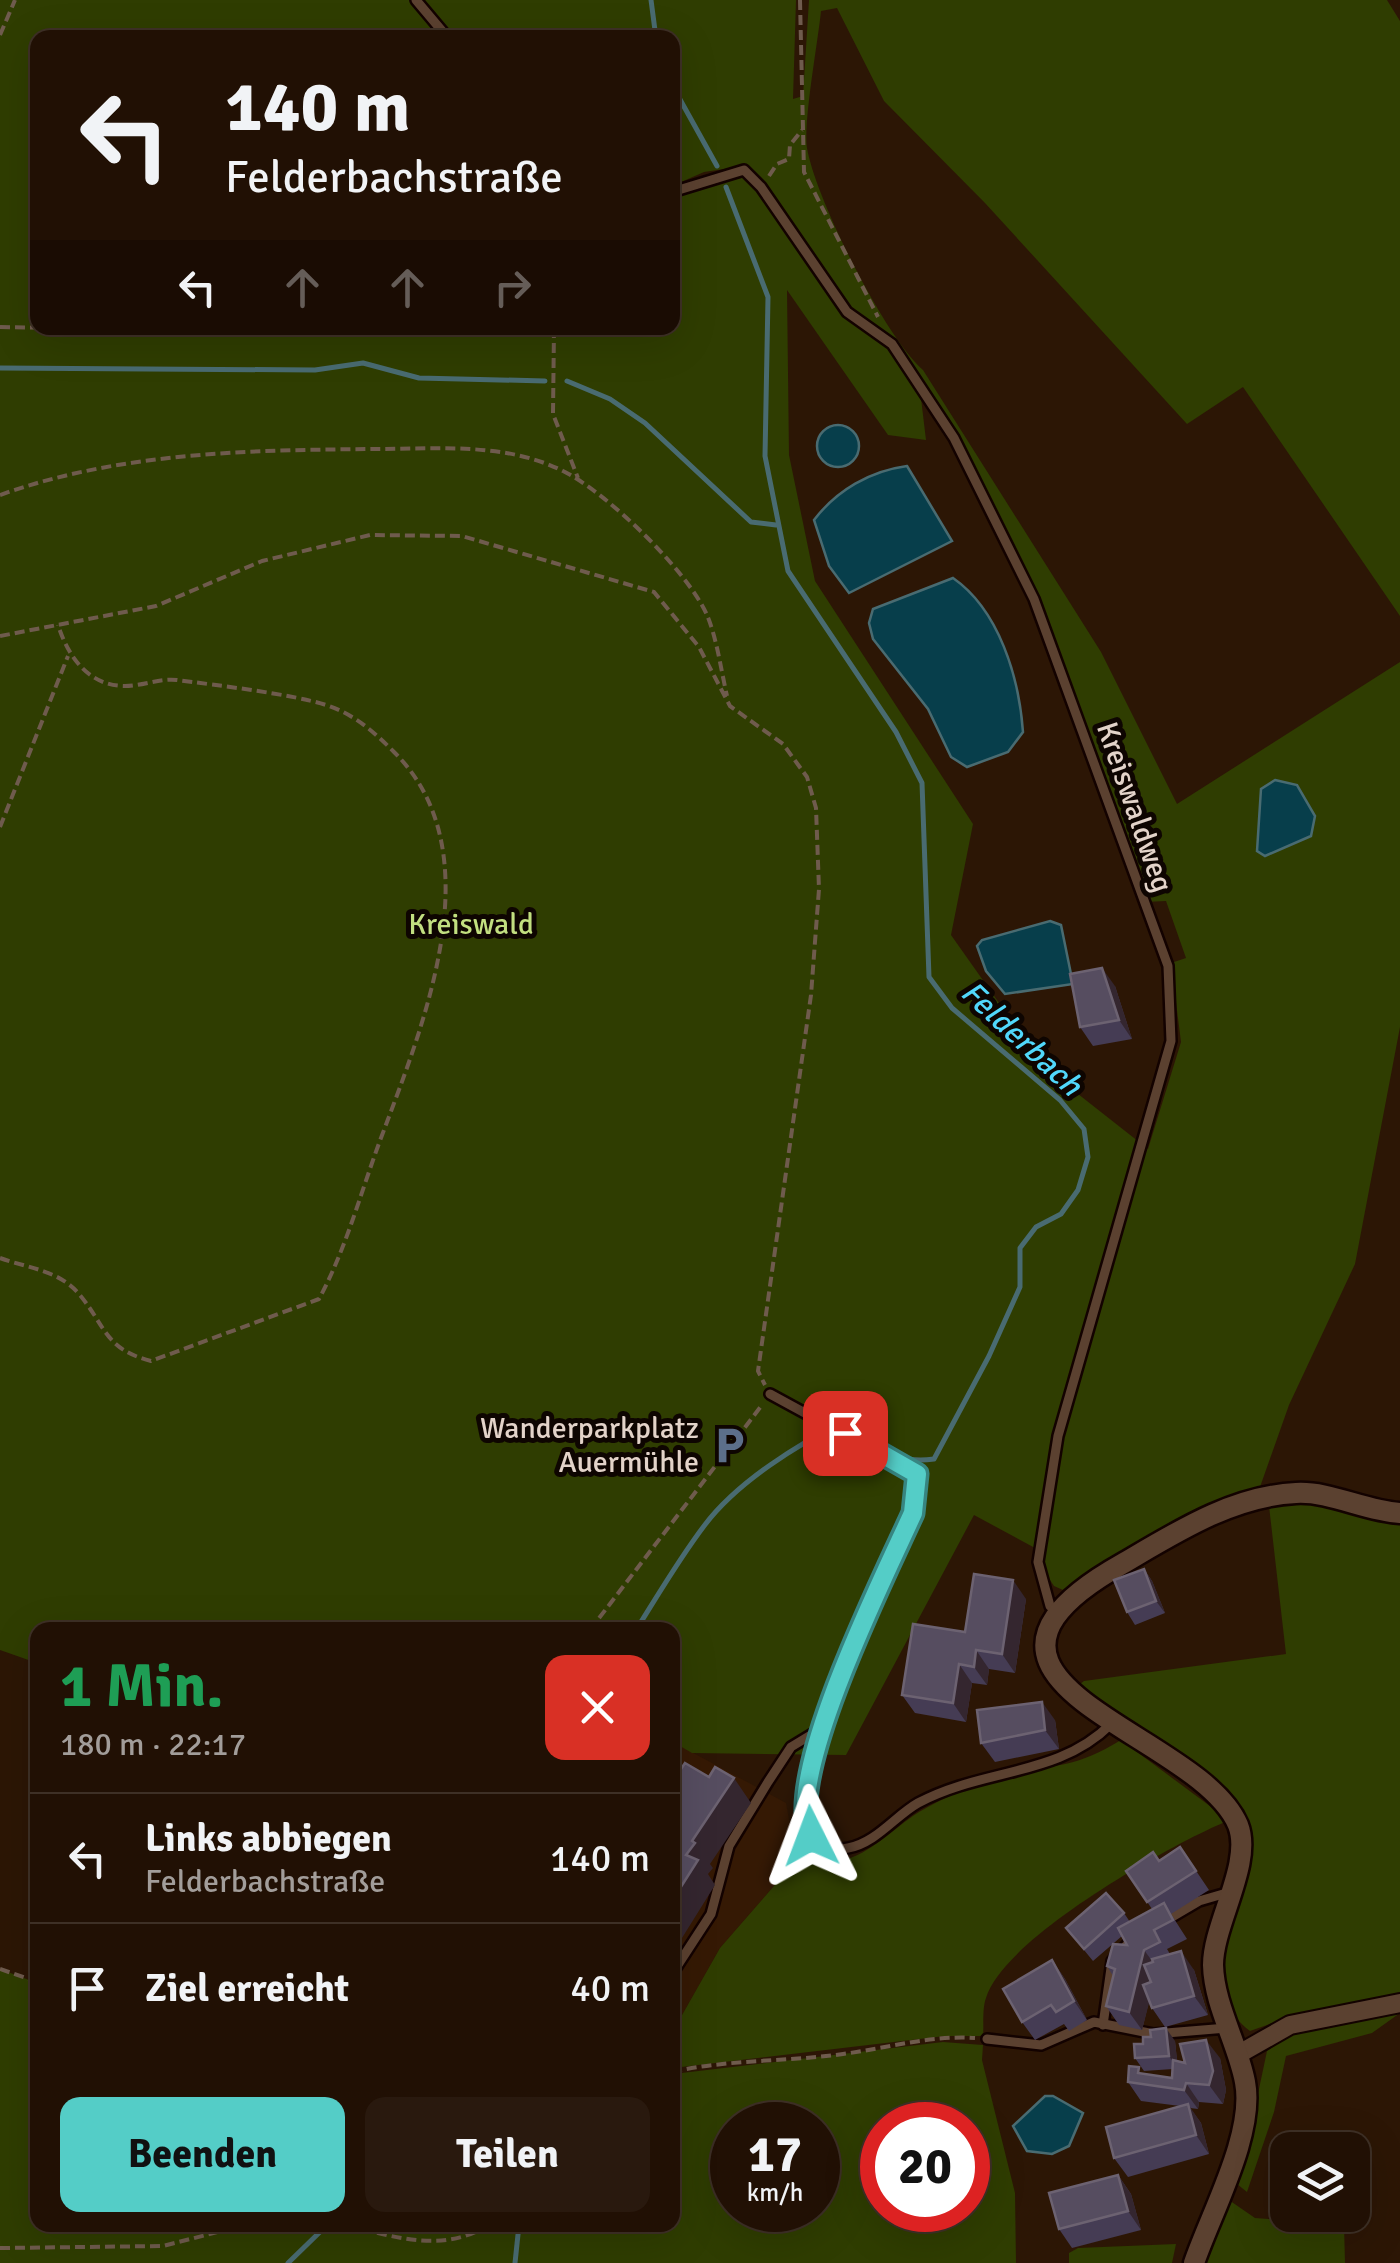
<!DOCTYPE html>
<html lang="de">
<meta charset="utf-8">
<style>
:root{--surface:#211004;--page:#29190e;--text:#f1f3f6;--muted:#a29d9a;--line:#3e3026;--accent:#54cdc7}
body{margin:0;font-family:Signika,sans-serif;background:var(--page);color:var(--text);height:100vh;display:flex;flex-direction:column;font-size:38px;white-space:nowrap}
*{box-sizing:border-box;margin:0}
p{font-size:32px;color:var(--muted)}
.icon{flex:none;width:55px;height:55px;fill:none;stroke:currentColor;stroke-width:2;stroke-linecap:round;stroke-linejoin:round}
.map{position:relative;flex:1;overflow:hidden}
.drawer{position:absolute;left:30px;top:1622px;width:650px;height:610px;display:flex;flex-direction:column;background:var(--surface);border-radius:20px;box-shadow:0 10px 40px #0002,0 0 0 2px var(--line)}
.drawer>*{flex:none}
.banner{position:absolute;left:30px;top:30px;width:650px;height:305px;border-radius:20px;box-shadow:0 10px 40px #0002,0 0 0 2px var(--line);background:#211004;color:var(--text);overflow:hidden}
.controls{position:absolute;left:1270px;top:2132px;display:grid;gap:20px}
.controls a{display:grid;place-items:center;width:100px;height:100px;border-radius:20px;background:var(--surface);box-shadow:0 10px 40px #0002,0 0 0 2px var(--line);font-size:50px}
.speed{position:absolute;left:710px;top:2102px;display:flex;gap:20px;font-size:50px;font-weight:700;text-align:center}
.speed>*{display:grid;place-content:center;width:130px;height:130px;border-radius:50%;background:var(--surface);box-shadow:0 10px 40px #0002,0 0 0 2px var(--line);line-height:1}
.speed small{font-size:25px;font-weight:400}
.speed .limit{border:15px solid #d22;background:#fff;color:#111}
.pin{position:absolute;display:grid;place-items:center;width:85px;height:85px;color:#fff;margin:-42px;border-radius:20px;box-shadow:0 5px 15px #0006}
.me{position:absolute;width:110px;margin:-55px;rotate:357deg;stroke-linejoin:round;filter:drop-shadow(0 0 8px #0008)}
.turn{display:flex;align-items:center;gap:35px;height:210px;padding:0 30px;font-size:45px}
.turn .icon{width:130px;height:130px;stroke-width:2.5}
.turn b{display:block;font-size:70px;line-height:85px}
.lanes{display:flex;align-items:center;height:95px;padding:0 30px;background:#0003;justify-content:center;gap:50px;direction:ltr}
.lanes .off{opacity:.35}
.round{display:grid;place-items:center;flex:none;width:105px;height:105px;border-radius:20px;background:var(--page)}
.summary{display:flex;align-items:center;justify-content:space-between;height:170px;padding:0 30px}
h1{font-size:60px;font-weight:800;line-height:75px;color:#1e9e55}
.action{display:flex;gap:20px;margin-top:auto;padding:20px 30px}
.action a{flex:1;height:115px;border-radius:20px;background:var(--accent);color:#111;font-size:40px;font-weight:800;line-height:115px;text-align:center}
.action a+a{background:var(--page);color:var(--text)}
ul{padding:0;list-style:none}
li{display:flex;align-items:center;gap:30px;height:130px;padding:0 30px;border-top:2px solid var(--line)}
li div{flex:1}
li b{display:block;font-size:38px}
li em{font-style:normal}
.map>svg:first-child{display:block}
.built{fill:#351904}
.green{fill:#2f3d01;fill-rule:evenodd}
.water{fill:#073e4b;stroke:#496b71;stroke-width:2.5}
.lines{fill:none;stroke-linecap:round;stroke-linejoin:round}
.stream{stroke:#496b71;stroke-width:5}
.service-casing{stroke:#130200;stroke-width:14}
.minor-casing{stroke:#130200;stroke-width:22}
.tertiary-casing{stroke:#130200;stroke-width:25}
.path{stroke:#6f5b4d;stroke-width:4;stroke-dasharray:10 5;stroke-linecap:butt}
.service{stroke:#5b4130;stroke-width:9}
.minor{stroke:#5b4130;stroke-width:18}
.tertiary{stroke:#5b4130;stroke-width:20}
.wall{fill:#453c54}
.shaded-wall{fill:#34262f}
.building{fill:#564d60;stroke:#6c6271;stroke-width:2.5}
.route-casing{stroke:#378581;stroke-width:25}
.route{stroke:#54cdc7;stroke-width:18}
.labels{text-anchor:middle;stroke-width:10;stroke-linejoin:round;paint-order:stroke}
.street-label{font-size:30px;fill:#e3d3c9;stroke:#0e0501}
.park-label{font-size:30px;fill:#c2df80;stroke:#0e0501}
.poi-label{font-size:30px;fill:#e3d3c9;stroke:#0e0501;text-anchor:end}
.water-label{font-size:32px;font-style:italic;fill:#51d8fb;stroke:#0e0501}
</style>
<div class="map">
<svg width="1400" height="2263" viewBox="0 0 1400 2263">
<rect width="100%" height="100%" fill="#2c1605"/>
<path class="built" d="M673,1742L786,1803L790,1825L807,1848L720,1948L673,2031Z"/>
<g class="green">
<path d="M0,0H796L793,99L803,96L809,0H1387L1400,21V616L1243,387L1187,424L985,203L884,101L837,8L821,11C818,42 803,122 807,148C816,200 885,337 923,370L1101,652L1177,804L1400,662V1027L1355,1264L1289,1405L1260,1487L1168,1526L1063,1590L1054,1586L1038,1562L1063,1437L1078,1387L1070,1386L1054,1435L1035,1548L974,1515L846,1755L692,1753L673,1742L672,1630H38L37,1663L0,1650ZM38,38H672V186L704,172L738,167L745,177L694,188L673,198L672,328H38ZM787,290L888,435L926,440L920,390L999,521L1037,598L1145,902L1166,901L1186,958L1171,963L1181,1042L1148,1149L1045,1068L951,935L973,824L815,581L789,455Z"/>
<path d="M1307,1502L1400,1524V1996L1298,2014L1250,2031C1196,1993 1234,1878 1244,1822L1075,1688L1084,1681L1286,1654L1269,1506Z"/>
<path d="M1121,1740L1218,1812L1225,1822C1168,1846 1004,1938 986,1998C982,2009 984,2025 983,2036H945L673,2068V2031L720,1948L807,1848C844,1885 886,1832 919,1812C944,1797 976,1784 1004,1776C1055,1763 1072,1770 1121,1740Z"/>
<path d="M0,1969L37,1983L38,2225H672L673,2074L943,2042L983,2045L982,2060L1015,2193L1016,2263H0ZM732,2125H818V2210H732ZM882,2125H968V2210H882Z"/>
<path d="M1400,2013L1372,2033L1286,2056L1274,2112L1247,2192L1232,2180L1252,2122L1267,2051L1302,2027Z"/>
<path d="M1226,2198L1255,2218L1344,2224L1345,2263H1203Z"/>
<path d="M1176,2244L1172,2263H1069V2253L1078,2248Z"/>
</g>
<g class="water">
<circle cx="838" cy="446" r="21"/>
<path d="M907,466L952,541L849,593L829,566L814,520C837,490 870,471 907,466Z"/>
<path d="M953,578C999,610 1019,677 1023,732L1008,752L967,767L951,757L928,709L873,639L869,623L873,609Z"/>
<path d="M1275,780L1297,785L1315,816L1311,836L1265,856L1257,851L1261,789Z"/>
<path d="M1050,921L1061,925L1073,984L1005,994L986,971L977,946L982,940Z"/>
<path d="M1045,2096H1053L1083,2113L1069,2146L1052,2154L1027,2151L1013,2126Z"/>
</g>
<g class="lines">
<g class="stream">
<path d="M651,0L656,38"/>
<path d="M672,85L717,166"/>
<path d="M0,368L315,370L363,363L419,378L545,381"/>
<path d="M567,381L610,399L645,423L751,522L776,525"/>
<path d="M636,1630C658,1595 679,1559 704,1526C737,1482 798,1444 847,1420C881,1439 888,1466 934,1459L989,1356L1020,1287V1248L1036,1227L1061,1214L1078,1190L1088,1157L1084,1129L1060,1100L952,1008L929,977L922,783L896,732L788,571L765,456L768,297L726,187"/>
<path d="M288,2263L324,2228"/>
<path d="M515,2263L519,2225"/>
</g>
<defs>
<g id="service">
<path d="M416,0L448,38"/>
<path d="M672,192L744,170L761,187L847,312L892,344L954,438L1034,599L1168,966L1171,1041L1058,1436L1038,1562L1050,1606L1056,1611"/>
<path d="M770,1394L917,1474C917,1487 917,1500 913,1512C903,1547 727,1872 848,1848C876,1843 895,1816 918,1803C983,1768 1058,1777 1111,1724"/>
<path d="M1165,1921L1199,1901L1230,1892"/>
<path d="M672,1974L711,1914L729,1846L768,1782L791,1747L824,1727"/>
<path d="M1103,2025L1112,1961L1134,1937"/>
<path d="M987,2039L1041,2045L1094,2022L1154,2034L1227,2028"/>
</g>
<path id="minor" d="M1239,2054L1290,2025L1400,2003"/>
<path id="tertiary" d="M1194,2263C1211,2213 1255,2134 1245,2082C1238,2044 1214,2005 1213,1965C1213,1924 1253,1863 1238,1825C1198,1730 911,1683 1122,1564C1175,1533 1232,1496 1296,1493C1330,1491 1365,1511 1400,1513"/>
</defs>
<use href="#service" class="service-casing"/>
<use href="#minor" class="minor-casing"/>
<use href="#tertiary" class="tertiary-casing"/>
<g class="path">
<path d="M800,0L804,172L878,317"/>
<path d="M0,35L15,0"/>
<path d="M769,176L777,164L789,159L790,145L802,130"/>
<path d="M0,327L489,335L499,328"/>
<path d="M554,328L553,414L578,478"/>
<path d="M0,495C120,452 250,450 376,449C439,449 505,442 563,471C606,492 687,570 707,615C717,639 721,670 727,696"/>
<path d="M0,636L156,606L262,561L370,535L462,536L654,592L699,647L730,706L783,744L807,777L816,808L819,889L811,995L758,1371L765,1385"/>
<path d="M0,827L68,656"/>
<path d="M0,1258C27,1268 59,1270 79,1294C106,1326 104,1349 151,1361L319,1299C348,1245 362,1187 384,1130C425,1020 494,851 394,752C374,732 354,714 326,705C292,694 215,685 177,680C160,678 142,686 125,686C88,686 68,656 58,625"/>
<path d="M590,1630L762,1405"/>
<path d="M0,1969L38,1982"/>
<path d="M672,2072C729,2059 786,2062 843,2054C888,2048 930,2035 975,2038"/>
<path d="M348,2225C397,2238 443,2253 489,2225"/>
<path d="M0,2248L163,2246L245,2225"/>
</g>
<use href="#service" class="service"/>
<use href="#minor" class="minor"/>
<use href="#tertiary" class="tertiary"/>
</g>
<g class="wall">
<path d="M1115,986L1132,1039L1093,1046L1080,1027Z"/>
<path d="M1144,1569L1152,1581L1165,1613L1135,1625L1127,1612Z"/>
<path d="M1026,1599L1015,1673L989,1669L987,1685L972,1683L966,1722L915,1713L902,1695L965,1632Z"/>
<path d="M1055,1720L1059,1749L995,1762L981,1743Z"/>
<path d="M1180,1847L1209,1890L1171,1914L1187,1939L1167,1949L1170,1954L1194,1970L1208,2015L1165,2027L1152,2008L1149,2001L1142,2030L1119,2025L1106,2006L1113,1976L1107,1966L1127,1945L1122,1936L1093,1961L1066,1928L1124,1913L1130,1922L1152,1909L1126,1871L1159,1861Z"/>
<path d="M1052,1960L1065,1979L1087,2020L1069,2031L1064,2024L1035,2040L1022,2022Z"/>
<path d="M1175,2041L1177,2061L1185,2063L1220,2058L1226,2090L1223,2104L1199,2102L1198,2109L1190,2108L1201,2123L1209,2154L1128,2177L1114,2158L1180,2106L1141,2101L1128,2082L1143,2074L1172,2078L1173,2069L1144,2071L1135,2058Z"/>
<path d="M1118,2175L1131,2194L1141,2230L1072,2248L1059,2229Z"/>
</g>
<g class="shaded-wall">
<path d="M1102,968L1115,986L1132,1039L1119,1020Z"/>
<path d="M1144,1569L1152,1581L1165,1613L1156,1601Z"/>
<path d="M1013,1580L1026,1599L1015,1673L1002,1654Z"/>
<path d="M976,1650L989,1669L987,1685L974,1667Z"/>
<path d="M959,1664L972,1683L966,1722L953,1703Z"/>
<path d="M1042,1702L1055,1720L1059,1749L1045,1730Z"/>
<path d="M734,1778L751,1803L710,1864L713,1868L708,1874L715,1885L672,1954V1901L686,1855L692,1841Z"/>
<path d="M1144,1950L1158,1969L1142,2030L1129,2012Z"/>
<path d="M1181,1951L1194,1970L1208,2015L1194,1996Z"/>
<path d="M1052,1960L1065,1979L1087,2020L1074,2001Z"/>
<path d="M1166,2028L1175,2041L1178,2069L1169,2056Z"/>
<path d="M1206,2040L1220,2058L1226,2090L1223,2104L1209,2085Z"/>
<path d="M1186,2083L1199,2102L1198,2109L1184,2090Z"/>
<path d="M1188,2104L1201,2123L1209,2154L1196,2135Z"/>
<path d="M1118,2175L1131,2194L1141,2230L1128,2211Z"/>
</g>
<g class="building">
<path d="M1102,968L1119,1020L1080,1027L1070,974Z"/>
<path d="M1144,1569L1156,1601L1127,1612L1114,1580Z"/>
<path d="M974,1574L1013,1580L1002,1654L976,1650L974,1667L959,1664L953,1703L902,1695L913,1624L965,1632Z"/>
<path d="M1042,1702L1045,1730L981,1743L977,1710Z"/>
<path d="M685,1763L709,1777L715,1767L734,1778L692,1841L695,1843L686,1855L698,1860L672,1901V1777L675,1778Z"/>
<path d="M1180,1847L1196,1871L1147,1902L1126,1871L1153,1852L1159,1861Z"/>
<path d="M1106,1893L1124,1913L1084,1949L1066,1928Z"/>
<path d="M1164,1903L1173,1920L1154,1930L1160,1942L1144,1950L1129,2012L1106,2006L1115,1969L1107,1966L1113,1944L1127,1945L1118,1928Z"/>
<path d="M1181,1951L1194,1996L1152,2008L1143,1985L1151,1982L1144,1965L1153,1962L1152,1959Z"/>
<path d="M1052,1960L1074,2001L1056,2012L1051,2005L1022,2022L1003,1989Z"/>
<path d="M1166,2028L1169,2056L1135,2058L1134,2044H1143V2037H1151L1150,2030Z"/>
<path d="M1206,2040L1213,2071L1209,2085L1186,2083L1184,2090L1128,2082L1129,2066L1139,2067L1138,2073L1172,2078L1173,2060L1185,2063L1180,2044Z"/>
<path d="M1188,2104L1196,2135L1114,2158L1106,2127Z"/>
<path d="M1118,2175L1128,2211L1059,2229L1049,2193Z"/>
</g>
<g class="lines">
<defs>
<path id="route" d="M811,1836C781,1781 886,1573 913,1513L917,1474L845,1433"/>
</defs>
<use href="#route" class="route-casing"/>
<use href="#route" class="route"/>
</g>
<defs>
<symbol id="parking-bare" viewBox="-9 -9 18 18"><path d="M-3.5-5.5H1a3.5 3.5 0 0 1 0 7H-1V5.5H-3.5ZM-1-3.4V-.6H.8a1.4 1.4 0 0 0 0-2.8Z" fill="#5c6f8a" stroke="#0e0501" stroke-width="2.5" paint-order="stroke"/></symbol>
</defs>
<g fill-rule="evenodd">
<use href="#parking-bare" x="702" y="1418" width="55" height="55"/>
</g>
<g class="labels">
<g class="street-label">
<text transform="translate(1135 807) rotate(71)" y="10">Kreiswaldweg</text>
</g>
<g class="park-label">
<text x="471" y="934">Kreiswald</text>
</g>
<g class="poi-label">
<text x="699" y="1438">Wanderparkplatz<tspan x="699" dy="34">Auermühle</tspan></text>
</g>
<g class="water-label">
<text transform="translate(1022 1038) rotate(43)" y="11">Felderbach</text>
</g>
</g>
</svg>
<div class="controls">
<a><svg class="icon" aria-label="layers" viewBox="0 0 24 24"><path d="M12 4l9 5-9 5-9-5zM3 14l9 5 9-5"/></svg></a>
</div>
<div class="speed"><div>17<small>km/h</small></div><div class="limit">20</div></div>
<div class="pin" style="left:845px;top:1433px;background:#d93025"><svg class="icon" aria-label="arrive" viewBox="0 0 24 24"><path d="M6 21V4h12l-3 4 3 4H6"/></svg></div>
<svg class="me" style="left:811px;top:1836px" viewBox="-20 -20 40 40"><path d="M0-17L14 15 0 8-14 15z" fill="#54cdc7" stroke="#fff" stroke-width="4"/></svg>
<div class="banner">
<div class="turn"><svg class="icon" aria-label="left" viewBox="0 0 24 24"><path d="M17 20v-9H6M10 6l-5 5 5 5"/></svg><div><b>140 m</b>Felderbachstraße</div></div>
<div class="lanes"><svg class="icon" aria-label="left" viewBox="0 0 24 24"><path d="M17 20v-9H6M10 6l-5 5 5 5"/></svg><svg class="icon off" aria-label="ahead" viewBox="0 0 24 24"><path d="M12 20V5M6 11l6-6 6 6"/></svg><svg class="icon off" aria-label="ahead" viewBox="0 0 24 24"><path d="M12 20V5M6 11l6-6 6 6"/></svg><svg class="icon off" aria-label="right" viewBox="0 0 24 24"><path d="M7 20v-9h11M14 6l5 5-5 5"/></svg></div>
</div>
<section class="drawer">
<div class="summary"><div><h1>1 Min.</h1><p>180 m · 22:17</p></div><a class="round" style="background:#d93025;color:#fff"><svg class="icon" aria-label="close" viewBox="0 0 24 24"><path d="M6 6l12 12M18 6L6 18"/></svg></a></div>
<ul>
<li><svg class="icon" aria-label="left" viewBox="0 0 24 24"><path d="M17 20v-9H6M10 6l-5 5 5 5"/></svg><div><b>Links abbiegen</b><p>Felderbachstraße</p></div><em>140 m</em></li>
<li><svg class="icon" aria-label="arrive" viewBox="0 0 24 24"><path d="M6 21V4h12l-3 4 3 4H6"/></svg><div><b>Ziel erreicht</b></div><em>40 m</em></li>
</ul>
<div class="action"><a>Beenden</a><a>Teilen</a></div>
</section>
</div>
